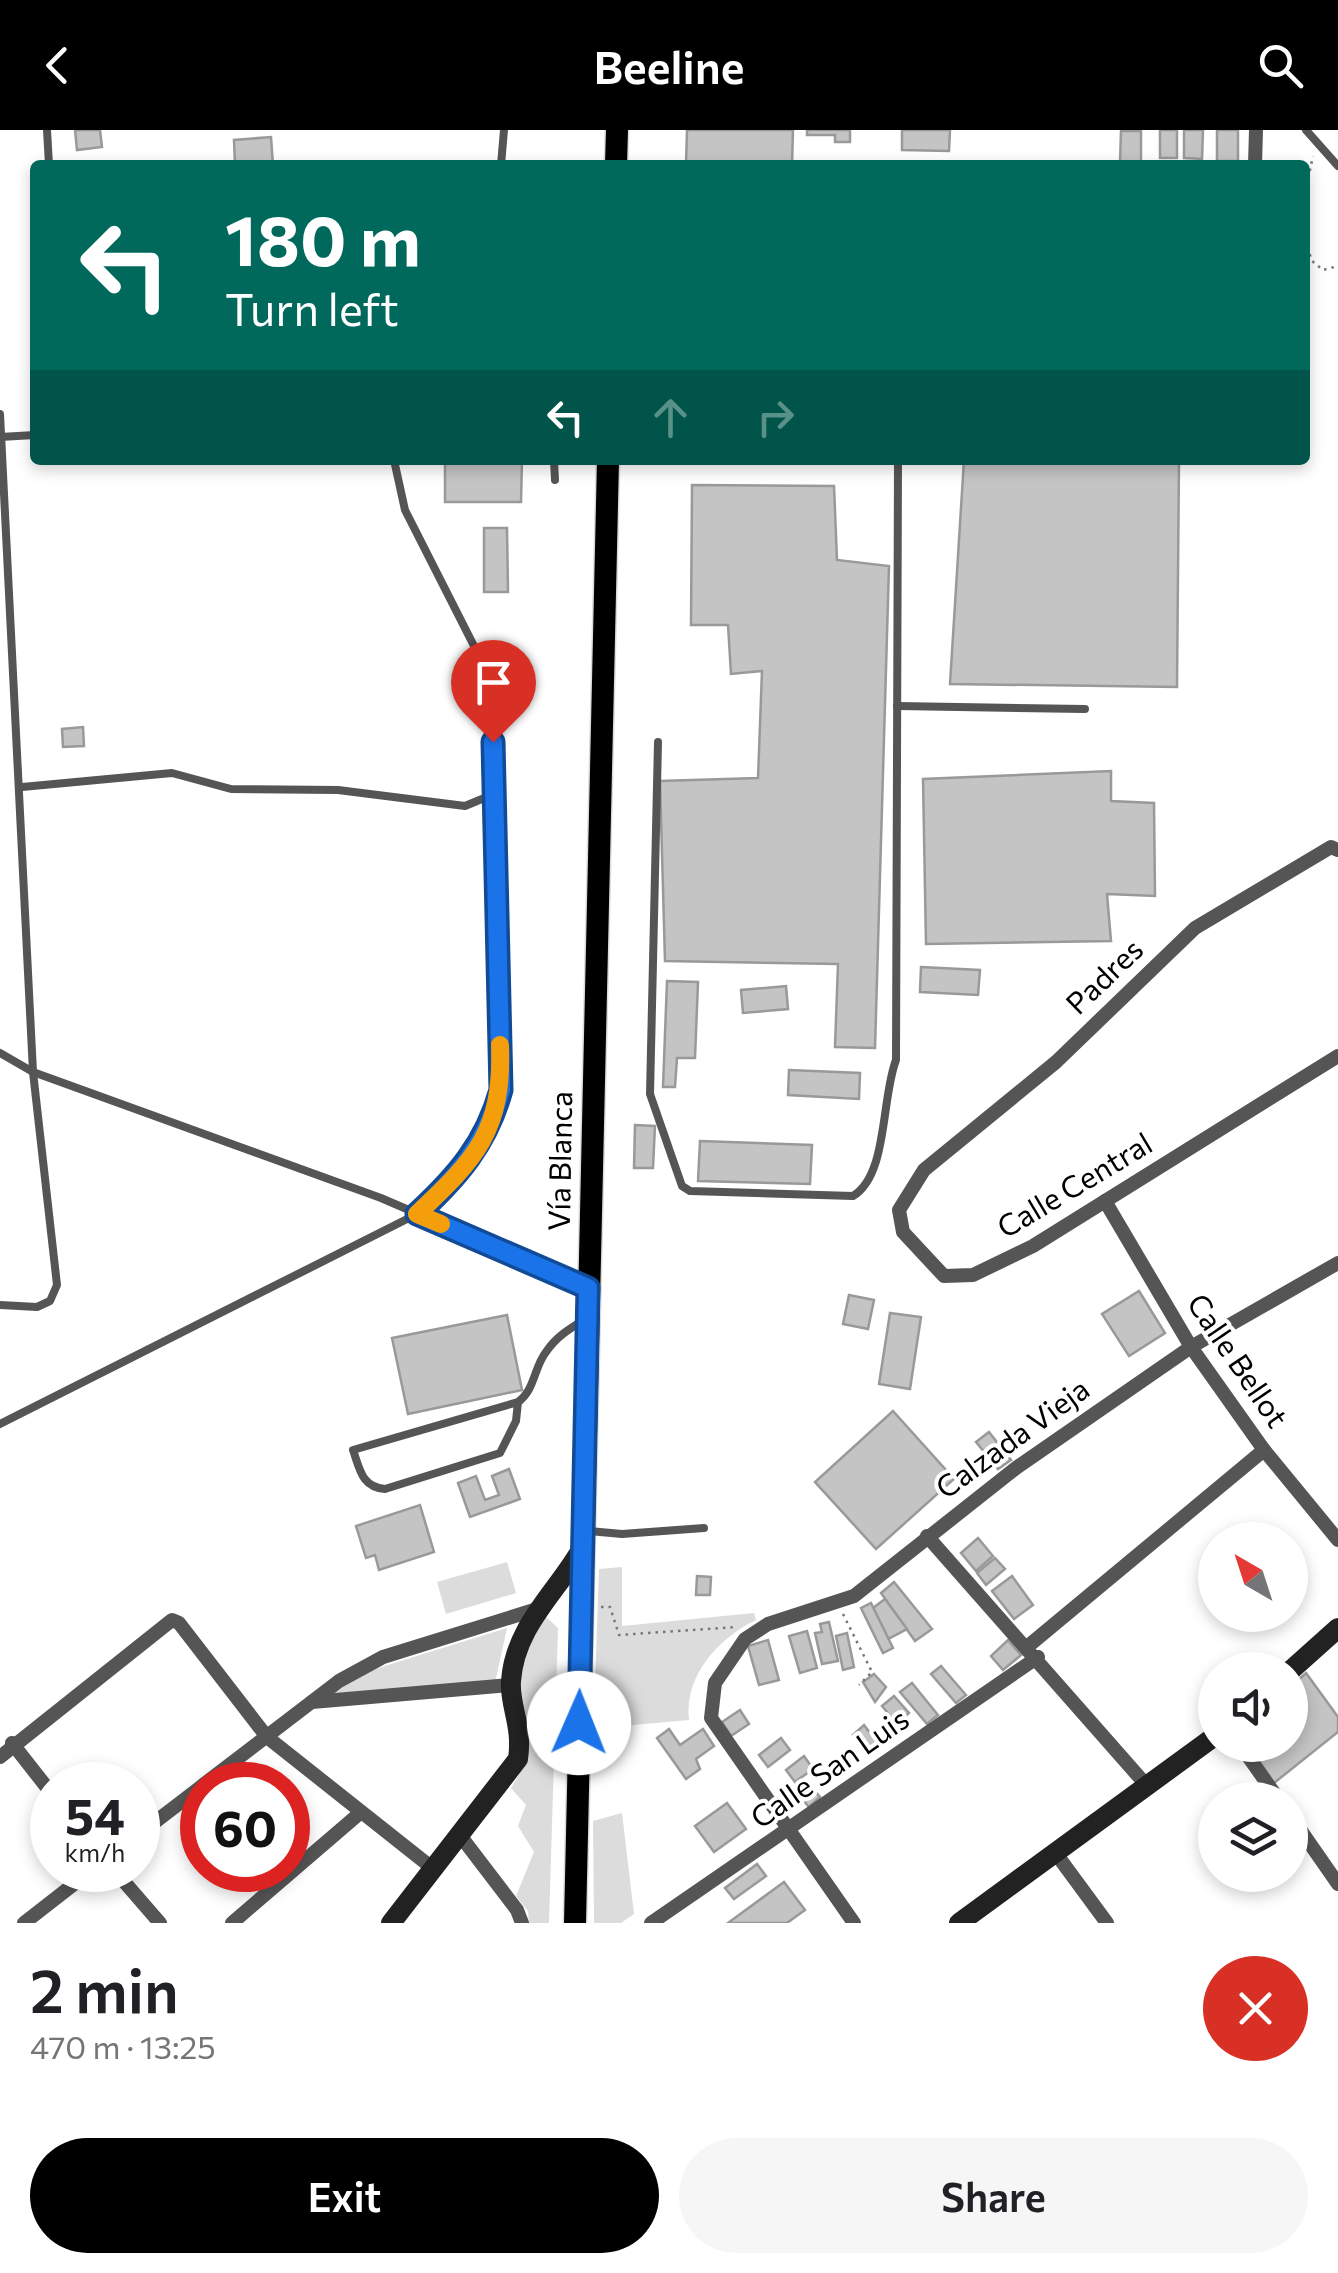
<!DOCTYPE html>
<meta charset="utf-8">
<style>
:root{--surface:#fff;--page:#f6f6f6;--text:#202124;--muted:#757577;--accent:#000}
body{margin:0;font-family:Commissioner,sans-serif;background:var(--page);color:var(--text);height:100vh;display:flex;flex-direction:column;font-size:38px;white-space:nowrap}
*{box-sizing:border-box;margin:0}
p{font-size:32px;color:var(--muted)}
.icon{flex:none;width:55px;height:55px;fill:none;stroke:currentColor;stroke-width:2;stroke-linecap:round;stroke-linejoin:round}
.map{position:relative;height:1793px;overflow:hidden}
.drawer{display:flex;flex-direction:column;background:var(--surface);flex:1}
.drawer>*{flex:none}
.banner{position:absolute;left:30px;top:30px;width:1280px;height:305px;border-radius:10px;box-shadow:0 5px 15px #0003;background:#00695c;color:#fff;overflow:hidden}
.needle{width:65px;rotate:321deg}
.buttons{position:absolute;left:1198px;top:1392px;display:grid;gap:20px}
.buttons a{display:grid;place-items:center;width:110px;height:110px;border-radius:50%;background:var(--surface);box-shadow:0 5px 15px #0003;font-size:50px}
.speed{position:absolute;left:30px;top:1632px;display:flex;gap:20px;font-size:50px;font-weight:700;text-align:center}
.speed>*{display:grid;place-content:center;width:130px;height:130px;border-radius:50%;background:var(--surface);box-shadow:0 5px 15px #0003;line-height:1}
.speed small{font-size:25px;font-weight:400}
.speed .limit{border:15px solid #d22;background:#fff;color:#111}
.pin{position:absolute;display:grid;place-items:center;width:85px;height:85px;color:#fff;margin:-102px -42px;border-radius:50% 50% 50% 0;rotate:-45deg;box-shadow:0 0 10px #0007}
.pin .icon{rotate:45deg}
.me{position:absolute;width:110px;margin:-55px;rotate:1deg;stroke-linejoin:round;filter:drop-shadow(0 0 8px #0008)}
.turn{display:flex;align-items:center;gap:35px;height:210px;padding:0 30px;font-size:45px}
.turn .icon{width:130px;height:130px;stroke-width:2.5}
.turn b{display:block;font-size:70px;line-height:85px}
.lanes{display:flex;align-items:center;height:95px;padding:0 30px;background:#0003;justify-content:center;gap:50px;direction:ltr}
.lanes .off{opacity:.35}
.round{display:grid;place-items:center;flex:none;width:105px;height:105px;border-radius:52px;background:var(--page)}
.headline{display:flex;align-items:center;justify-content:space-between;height:170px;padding:0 30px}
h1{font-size:60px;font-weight:600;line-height:75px}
.button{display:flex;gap:20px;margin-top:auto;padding:20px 30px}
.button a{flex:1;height:115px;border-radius:60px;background:var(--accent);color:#fff;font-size:40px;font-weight:600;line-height:115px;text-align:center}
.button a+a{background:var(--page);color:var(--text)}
header{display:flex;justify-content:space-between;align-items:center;height:130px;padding:0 30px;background:var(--accent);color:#fff;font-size:45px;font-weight:600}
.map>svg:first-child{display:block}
.green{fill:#dcdcdc}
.building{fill:#c4c4c4;stroke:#999;stroke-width:2.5}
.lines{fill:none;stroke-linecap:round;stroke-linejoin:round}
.primary-casing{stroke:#dbdbdb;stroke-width:25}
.path{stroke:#777;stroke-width:2.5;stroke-dasharray:2.5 5;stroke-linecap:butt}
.lane{stroke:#555;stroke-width:8}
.street{stroke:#555;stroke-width:14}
.secondary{stroke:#222;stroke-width:20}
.primary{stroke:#000;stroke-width:22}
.route-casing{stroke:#114b97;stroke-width:25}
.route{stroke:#1a73e8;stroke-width:18}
.slow{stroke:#f59e0b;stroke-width:18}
.labels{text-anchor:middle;stroke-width:8;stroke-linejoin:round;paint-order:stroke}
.street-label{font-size:30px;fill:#000;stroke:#fff}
</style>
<header><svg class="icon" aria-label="back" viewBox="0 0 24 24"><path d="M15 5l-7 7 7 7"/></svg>Beeline<svg class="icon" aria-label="search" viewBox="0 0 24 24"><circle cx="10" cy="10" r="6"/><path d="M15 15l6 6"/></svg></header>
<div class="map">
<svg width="1338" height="1793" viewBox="0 0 1338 1793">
<rect width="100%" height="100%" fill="#fff"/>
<g class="green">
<path d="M507,1432L516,1463L446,1484L437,1452Z"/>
<path d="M622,1437V1496L754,1483L756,1490C719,1508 684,1545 689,1590L633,1595L593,1613L599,1439Z"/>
<path d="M545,1486L558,1498L549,1793H529L528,1781L516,1766L534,1722L518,1696L526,1675L511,1658C538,1617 523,1602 519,1560C516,1535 532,1507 545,1486Z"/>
<path d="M507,1498L495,1553L327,1566L375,1539Z"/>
<path d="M622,1683L634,1784L621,1793H594L593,1691Z"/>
</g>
<g class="building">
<path d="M75,0H100L102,17L77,20Z"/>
<path d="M687,0H793L792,35H686Z"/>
<path d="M807,0H850V12H835V5H807Z"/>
<path d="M902,0H950L949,21L902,20Z"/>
<rect x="1160" y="0" width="17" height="28"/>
<path d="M1184,0H1203L1202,29L1184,28Z"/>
<rect x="1217" y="0" width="21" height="31"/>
<path d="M1121,1H1141V32H1120Z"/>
<path d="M271,7L273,35H235L234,10Z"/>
<path d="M522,330L521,372H445V331Z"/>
<path d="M964,330H1179L1177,557L950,554Z"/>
<path d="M692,355L834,356L837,430L889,436L875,918L835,917L838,834L665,831L660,651L758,648L762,541L731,544L728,495H691Z"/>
<path d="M484,398H507L508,462H484Z"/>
<path d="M83,597L84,616L63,617L62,599Z"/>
<path d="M1111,641V671L1154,673L1155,766L1107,764L1111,811L926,814L923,649Z"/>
<path d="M921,837L980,840L978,865L920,862Z"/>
<path d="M667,851L698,852L695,928H677L675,957H663Z"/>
<path d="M786,856L788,879L743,883L741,860Z"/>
<path d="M789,940L860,943L859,969L788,965Z"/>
<path d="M635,995L655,996L653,1038H634Z"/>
<path d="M700,1011L812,1015L810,1054L698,1051Z"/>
<path d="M1139,1161L1165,1203L1129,1226L1102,1184Z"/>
<path d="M849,1165L874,1170L868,1199L843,1194Z"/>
<path d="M890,1183L921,1187L910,1259L879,1254Z"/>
<path d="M507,1185L522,1260L408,1284L392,1208Z"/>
<path d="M893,1281L954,1349L876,1419L815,1352Z"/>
<path d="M989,1302L1011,1330L998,1339L976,1312Z"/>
<path d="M509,1339L520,1369L470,1387L458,1353L476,1346L485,1370L499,1365L492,1346Z"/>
<path d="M420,1375L434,1422L379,1440L375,1425L366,1428L356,1396Z"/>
<path d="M978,1408L993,1426L976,1441L961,1423Z"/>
<path d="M995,1428L1005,1439L986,1455L977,1443Z"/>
<path d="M697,1446L711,1447L710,1465H696Z"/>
<path d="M1012,1446L1033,1475L1014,1489L992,1461Z"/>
<path d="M894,1452L932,1499L915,1511L881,1463Z"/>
<path d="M885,1469L907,1499L888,1509L873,1478Z"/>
<path d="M871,1473L893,1518L883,1523L861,1478Z"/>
<path d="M829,1492L838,1531L822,1534L815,1503L822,1502L820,1494Z"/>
<path d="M807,1501L817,1538L800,1543L789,1506Z"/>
<path d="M847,1503L854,1537L843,1540L836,1506Z"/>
<path d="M768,1510L779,1550L759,1555L748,1516Z"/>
<path d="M1008,1510L1021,1525L1003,1540L991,1526Z"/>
<path d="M941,1536L966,1565L956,1573L931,1544Z"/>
<path d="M1306,1543L1338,1587V1602L1274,1653L1248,1615H1290V1557Z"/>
<path d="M874,1544L886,1557L875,1572L863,1552Z"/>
<path d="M912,1553L938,1585L927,1594L900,1562Z"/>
<path d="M894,1566L909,1583L897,1594L882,1576Z"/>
<path d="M740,1580L749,1594L731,1606L722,1592Z"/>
<path d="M864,1595L880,1616L869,1625L853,1605Z"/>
<path d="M669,1599L680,1615L703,1599L714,1616L696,1629L700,1639L686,1649L657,1608Z"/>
<path d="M781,1608L790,1620L768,1637L759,1625Z"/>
<path d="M804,1626L813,1639L795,1652L786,1640Z"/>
<path d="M807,1652L820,1667L809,1677L796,1662Z"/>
<path d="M727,1673L746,1699L714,1722L695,1696Z"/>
<path d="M757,1734L766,1746L734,1769L725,1758Z"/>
<path d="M784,1752L805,1780L787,1793H728Z"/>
</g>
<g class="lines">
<defs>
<g id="primary">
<path d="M616,35L617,0"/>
<path d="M575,1793L608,330"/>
</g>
</defs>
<use href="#primary" class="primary-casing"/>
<g class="path">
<path d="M1305,63L1313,26"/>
<path d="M1305,110L1312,131L1323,140L1338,136"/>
<path d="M601,1477H610L619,1505L737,1497"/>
<path d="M843,1484L872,1542L859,1555"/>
</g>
<g class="lane">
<path d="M47,0L49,35"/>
<path d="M1306,0L1338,36"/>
<path d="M501,35L504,0"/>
<path d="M0,284L33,942L57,1155L50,1171L37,1177L0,1175"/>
<path d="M0,307L35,305"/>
<path d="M554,330L555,350"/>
<path d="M897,576L1085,579"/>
<path d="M658,612L650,964L682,1056L690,1061L853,1066C888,1045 881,969 896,930L898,330"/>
<path d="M22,657L172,643L231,659L338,660L465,676L494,664"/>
<path d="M0,923L33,942L381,1068L585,1156"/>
<path d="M518,1272L516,1291L500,1323L385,1359C362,1357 360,1340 353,1320L518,1272C535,1260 534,1237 546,1222C556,1207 569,1199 584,1190"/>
<path d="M0,1294L417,1084C457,1047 486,1014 501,960L493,611L474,516L405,380L394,330"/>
<path d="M589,1401L622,1404L704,1398"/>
</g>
<g class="street">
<path d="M1255,35L1256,0"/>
<path d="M1338,720L1331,717L1195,798L1056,932L924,1040L899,1080L903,1102L944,1146L973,1145L1033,1116L1338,926"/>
<path d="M1105,1071L1191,1217L1264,1320L1338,1410"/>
<path d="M927,1406L1148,1657"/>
<path d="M1027,1517L1264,1320"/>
<path d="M312,1572L510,1555"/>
<path d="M12,1613L52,1664"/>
<path d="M1240,1615L1279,1670"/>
<path d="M0,1627L172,1490L179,1493L267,1607L431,1737"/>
<path d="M203,1655L339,1551L383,1527L534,1480"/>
<path d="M1290,1685L1338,1754"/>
<path d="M459,1704L517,1780L522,1793"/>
<path d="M138,1705L202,1656"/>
<path d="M1057,1725L1107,1793"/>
<path d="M114,1740L160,1793"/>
<path d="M24,1793L92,1740"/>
<path d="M232,1793L360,1683"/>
<path d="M651,1793L1038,1527"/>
<path d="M854,1793L711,1588L715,1553L745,1509L768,1494L854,1466L1016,1338L1191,1217L1338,1133"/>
</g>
<g class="secondary">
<path d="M1290,1541L1338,1498"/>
<path d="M391,1793L518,1629C523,1595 509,1575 511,1551C515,1494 560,1460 585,1413"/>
<path d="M959,1793L1215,1606"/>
</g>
<use href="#primary" class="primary"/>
</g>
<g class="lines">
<defs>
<path id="route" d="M493,612L501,960C486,1014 457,1047 417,1084L588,1158L579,1593"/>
</defs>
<use href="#route" class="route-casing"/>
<use href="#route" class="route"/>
<path class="slow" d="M441,1094L417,1084C477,1028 503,1000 500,915"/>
</g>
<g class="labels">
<g class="street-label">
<text transform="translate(1105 847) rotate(-44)" y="10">Padres</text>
<text transform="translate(561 1031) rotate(-89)" y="10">Vía Blanca</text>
<text transform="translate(1075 1056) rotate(-31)" y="10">Calle Central</text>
<text transform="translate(1237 1231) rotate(56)" y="10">Calle Bellot</text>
<text transform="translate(1013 1309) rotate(-36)" y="10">Calzada Vieja</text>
<text transform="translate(830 1639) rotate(-35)" y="10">Calle San Luis</text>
</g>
</g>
</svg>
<div class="buttons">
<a><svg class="needle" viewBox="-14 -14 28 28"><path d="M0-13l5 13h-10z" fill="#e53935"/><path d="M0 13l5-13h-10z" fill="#757577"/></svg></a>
<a><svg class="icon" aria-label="sound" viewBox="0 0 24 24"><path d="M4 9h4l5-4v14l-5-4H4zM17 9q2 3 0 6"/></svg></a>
<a><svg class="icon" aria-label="layers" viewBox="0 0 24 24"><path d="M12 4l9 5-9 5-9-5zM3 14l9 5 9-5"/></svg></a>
</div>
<div class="speed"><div>54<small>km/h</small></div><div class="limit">60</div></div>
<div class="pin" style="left:493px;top:612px;background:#d93025"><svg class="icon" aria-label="arrive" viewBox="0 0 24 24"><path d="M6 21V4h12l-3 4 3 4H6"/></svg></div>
<svg class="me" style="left:579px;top:1593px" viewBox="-20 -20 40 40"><circle r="19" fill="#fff"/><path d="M0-13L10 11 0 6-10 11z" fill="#1a73e8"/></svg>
<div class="banner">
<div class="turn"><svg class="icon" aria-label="left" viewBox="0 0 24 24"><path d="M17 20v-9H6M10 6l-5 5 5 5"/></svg><div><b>180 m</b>Turn left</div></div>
<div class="lanes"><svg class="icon" aria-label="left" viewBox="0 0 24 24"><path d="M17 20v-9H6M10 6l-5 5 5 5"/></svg><svg class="icon off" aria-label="ahead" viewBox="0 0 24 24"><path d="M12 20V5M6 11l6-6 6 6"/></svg><svg class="icon off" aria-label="right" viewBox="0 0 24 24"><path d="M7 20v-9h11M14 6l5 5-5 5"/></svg></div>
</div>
</div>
<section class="drawer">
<div class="headline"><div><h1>2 min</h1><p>470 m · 13:25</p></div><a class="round" style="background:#d93025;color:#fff"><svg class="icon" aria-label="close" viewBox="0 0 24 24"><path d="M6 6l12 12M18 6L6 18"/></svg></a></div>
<div class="button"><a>Exit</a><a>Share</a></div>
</section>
